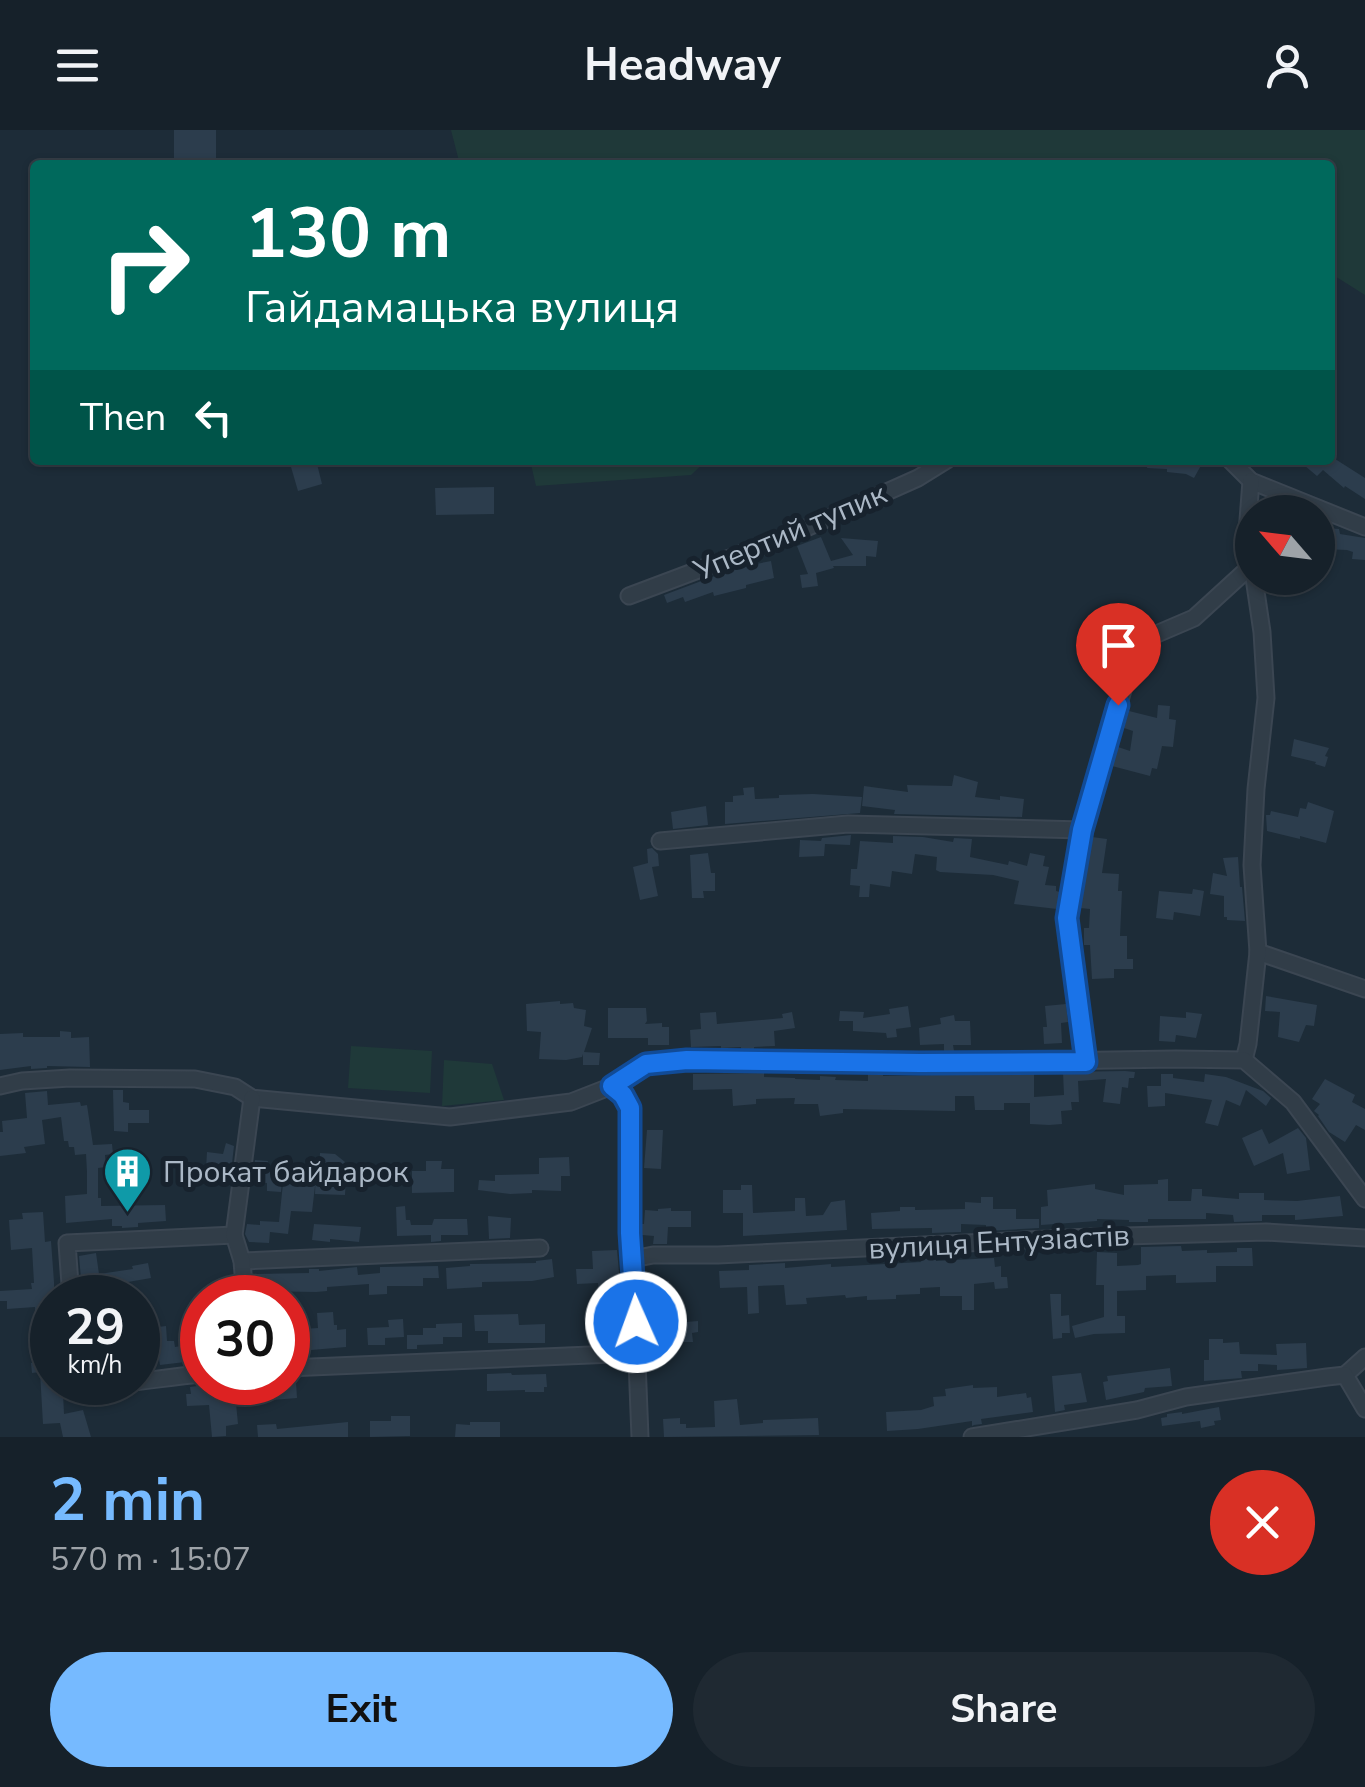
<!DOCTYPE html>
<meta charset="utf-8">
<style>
:root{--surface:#16212a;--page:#1f2932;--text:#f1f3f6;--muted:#9ea3a8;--line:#353e47;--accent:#76baff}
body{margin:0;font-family:"Nunito Sans",sans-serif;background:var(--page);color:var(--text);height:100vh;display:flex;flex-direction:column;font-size:38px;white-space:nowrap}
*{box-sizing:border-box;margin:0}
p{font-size:32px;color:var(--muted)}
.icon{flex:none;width:55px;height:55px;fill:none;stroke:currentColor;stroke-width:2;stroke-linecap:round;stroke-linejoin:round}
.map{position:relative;height:1307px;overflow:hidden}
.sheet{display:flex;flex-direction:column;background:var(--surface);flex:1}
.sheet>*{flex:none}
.guide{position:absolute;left:30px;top:30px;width:1305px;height:305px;border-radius:10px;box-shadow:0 2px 8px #0004,0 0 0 2px var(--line);background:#00695c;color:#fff;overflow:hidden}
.needle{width:65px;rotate:298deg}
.controls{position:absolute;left:1235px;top:365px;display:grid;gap:20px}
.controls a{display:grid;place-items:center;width:100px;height:100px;border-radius:50%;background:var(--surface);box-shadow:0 2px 8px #0004,0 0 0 2px var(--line);font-size:50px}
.speed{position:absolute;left:30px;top:1145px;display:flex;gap:20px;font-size:50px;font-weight:700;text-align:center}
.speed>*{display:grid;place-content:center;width:130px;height:130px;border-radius:50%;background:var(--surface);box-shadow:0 2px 8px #0004,0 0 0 2px var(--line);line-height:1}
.speed small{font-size:25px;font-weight:400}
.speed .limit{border:15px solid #d22;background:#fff;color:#111}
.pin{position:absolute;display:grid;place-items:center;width:85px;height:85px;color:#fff;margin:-102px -42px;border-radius:50% 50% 50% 0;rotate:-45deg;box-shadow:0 0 10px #0007}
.pin .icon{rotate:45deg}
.me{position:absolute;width:110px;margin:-55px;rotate:358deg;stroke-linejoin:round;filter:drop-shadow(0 0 8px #0008)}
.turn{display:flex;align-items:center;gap:35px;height:210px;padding:0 50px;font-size:45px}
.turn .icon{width:130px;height:130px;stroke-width:2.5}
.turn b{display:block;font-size:70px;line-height:85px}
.then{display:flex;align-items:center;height:95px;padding:0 50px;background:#0003;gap:20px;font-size:38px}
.round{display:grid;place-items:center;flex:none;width:105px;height:105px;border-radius:52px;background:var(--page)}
.headline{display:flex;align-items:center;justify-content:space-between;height:170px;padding:0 50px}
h1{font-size:60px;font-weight:700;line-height:75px;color:var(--accent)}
.action{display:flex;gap:20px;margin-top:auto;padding:20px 50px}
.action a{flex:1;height:115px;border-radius:60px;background:var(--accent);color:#111;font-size:40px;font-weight:700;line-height:115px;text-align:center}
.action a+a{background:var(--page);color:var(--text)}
header{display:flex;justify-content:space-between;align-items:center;height:130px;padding:0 50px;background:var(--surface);font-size:45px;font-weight:700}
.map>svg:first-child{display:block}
.green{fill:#1f3939}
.building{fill:#2c3d4d}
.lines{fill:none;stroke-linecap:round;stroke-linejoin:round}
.minor-casing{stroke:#3b4652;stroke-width:19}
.minor{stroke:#313d48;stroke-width:15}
.route-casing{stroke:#114b97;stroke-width:25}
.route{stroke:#1a73e8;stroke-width:18}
.labels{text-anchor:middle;stroke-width:10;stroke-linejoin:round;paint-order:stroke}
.street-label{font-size:30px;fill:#abb8c6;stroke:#17222d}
.poi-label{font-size:30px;fill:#abb8c6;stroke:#17222d;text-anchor:start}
</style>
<header><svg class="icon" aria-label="menu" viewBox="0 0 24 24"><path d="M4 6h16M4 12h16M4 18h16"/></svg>Headway<svg class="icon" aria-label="person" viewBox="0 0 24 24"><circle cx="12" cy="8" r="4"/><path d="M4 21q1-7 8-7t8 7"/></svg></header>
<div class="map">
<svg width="1365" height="1307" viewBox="0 0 1365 1307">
<rect width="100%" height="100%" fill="#1d2c38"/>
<g class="green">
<path d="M451,0H1365V165L1330,143V35H460Z"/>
<path d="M530,330H707L691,345L536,356Z"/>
<path d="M351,916L432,921L430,963L348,958Z"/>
<path d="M444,930L492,934L504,970L442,976Z"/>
</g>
<g class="building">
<rect x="174" y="0" width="42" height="35"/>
<path d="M1332,327L1365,348V369L1345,356L1344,358L1323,340L1317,346L1298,330H1330Z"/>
<path d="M289,330H316L322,354L298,361Z"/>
<path d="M1148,330H1204L1194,348L1186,344L1167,342V339L1147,338Z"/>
<path d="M494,357V384L436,385L435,358Z"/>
<path d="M1326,398L1339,399L1340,404L1365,408V430L1352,429L1353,422L1347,420L1325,419Z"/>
<path d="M821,407L831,431L853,425L841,408L878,411L876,427L866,426V436H833L834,438L816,443L818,456L802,458L800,445L808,444L797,416Z"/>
<path d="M771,431L774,448L746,455V458L714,466L713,462L685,472L683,467L667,473L664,465L736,438Z"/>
<path d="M1158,575L1170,576L1169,589L1176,590L1173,617L1162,616L1157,639L1152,638L1150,646L1112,636L1118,617L1130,621L1133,601L1124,598L1129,581L1157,588Z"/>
<path d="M1294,609L1329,618L1325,626L1328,627L1325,637L1315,634L1316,632L1291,626Z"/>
<path d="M954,645L978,652L975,667L1000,670V666L1024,669L1022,687L894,684L895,680L862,676L864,656L908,662L907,655L952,656Z"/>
<path d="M754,657L755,669L779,668V665L813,664L862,667L860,683L725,694V672H733V666L744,665L743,658Z"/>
<path d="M1308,672L1334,681L1326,713L1300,706V709L1267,701L1266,685H1270L1271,681L1298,687L1300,678L1306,679Z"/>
<path d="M706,676L708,695L673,699L671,682Z"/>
<path d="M851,705L850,715L825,714L824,726L799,727L800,710L821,711L822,708Z"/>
<path d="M893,706L923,707L953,712L954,708L972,709L970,727L1008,735L1009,731L1027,736L1030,723L1045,726L1043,736L1049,737L1045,755L1056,756V761L1060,762L1057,779L1014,774L1019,751L993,745L940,742L936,740L937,727L915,724L912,744L892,741L890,757L870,754L869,767H859L860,756L850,755L851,739H857L860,711L893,713Z"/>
<path d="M1092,707L1107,709L1102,743L1119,744L1118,761H1122L1120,806H1127V829H1133V839H1114V848L1092,849L1090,815H1084V798H1089L1090,779L1080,778Z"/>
<path d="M652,718L658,724L659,736L652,737L658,766L640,770L633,737L648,733L647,719Z"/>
<path d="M708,723L711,743H715V761H703L704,768H692L690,725Z"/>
<path d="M1238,727L1240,757H1242L1245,791L1227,790V787H1224V766L1210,764L1213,743L1227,746L1223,728Z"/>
<path d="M1193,759L1204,761L1200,786L1174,782L1173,790L1156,788L1159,761L1192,764Z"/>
<path d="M1266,866L1317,875L1314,896L1306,895L1299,912L1278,907L1280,882L1265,881Z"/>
<path d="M560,871V874L573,873L574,878L586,880L584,896L592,898L584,922L600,923L599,935H583V924L582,927L566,930L539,929L541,902L527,901L526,874Z"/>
<path d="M1066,874L1068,892L1061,893L1062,913L1044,914L1043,897H1047L1045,876Z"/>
<path d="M908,876L911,897L896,899L897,907L887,908L886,903L853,901V891H839L840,881L864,882L863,888L890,884L889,879Z"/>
<path d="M608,878H646L647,891L645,894L662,893V897H669V915H648V908H608Z"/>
<path d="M716,882L717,894L783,888L782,884L792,882L795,898L774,901L775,916L754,917V920L741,919V917L721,918V916L691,917L690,900L701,899L700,883Z"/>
<path d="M1186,882L1202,884L1196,908L1176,905L1175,912L1159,911L1160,886L1186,888Z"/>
<path d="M954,885L955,891H970L971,915H953L954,921H944V914L920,915L919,898L941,894L940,888Z"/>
<path d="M60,901L71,902V908L89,907L90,937L47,936V938L31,939V936L0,940V904L23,903V907H60Z"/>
<path d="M1125,941L1135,942L1134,948H1129L1128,958L1122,957L1120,974L1103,972L1106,949L1078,951L1079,972H1071L1072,980L1061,981L1062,994L1049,995L1030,994V973H1004V980H975L974,966H955V981L843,979V983L820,986L818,974H794L795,968L756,969V974L733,976L732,959L693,960V944L764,943V947L795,948V949L820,950V946L836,947L835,950L868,951V944H883V946L1034,943V967L1064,965L1063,942Z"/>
<path d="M1161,944H1173V948L1204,952L1205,944L1226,947L1263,961L1271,968L1266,976L1246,960L1240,976L1226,970L1218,996L1205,993L1212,970L1165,963V976L1148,977L1147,956H1161Z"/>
<path d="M1325,949L1355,965L1352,972L1365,979V1000L1356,995L1345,1012L1329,1002L1318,986L1319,985L1314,981L1320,974L1312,969Z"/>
<path d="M113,960H123V972L129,973V980H149V993H128V1002L114,1001Z"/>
<path d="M47,961L48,975L80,972L81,976L87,975L93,1015L112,1014L113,1024L105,1025L106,1037L98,1038V1068H101V1076L165,1075L166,1091L138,1093V1097L122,1098V1096H112V1089L66,1093L65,1066L87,1064V1042L86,1024L75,1025L74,1017H69L68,1011H64L61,987L42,990L45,1014L24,1017L26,1023L0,1026V1002H3L2,991L27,988L25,963Z"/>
<path d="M1298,998L1306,1008L1310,1040L1287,1044L1283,1023L1254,1036L1242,1008L1262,999L1269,1014Z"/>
<path d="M647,1000H663L661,1039L644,1038Z"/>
<path d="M226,1013L234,1016L230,1051L226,1050L228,1041L206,1039L207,1022L223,1024Z"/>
<path d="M320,1023L335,1024L345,1032L334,1046L346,1047L345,1065L315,1064L316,1037H319Z"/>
<path d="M569,1027L570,1046H561V1061L532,1060V1063L510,1064L478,1060L479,1050L495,1051V1045L539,1044V1028Z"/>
<path d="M255,1030L268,1031L267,1040L283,1041L281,1062L267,1061V1053L252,1052Z"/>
<path d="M426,1031H442L441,1039H454V1062L412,1063V1041H426Z"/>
<path d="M1168,1049V1071H1191L1192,1059H1202V1066L1239,1069V1063H1264V1070L1297,1071L1340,1066L1343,1086L1295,1090V1085H1262V1091L1234,1092L1233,1085L1206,1083V1089H1148V1092H1129V1090L1097,1089V1091L1041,1095V1077L1048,1076L1047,1060L1095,1054V1059L1124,1065V1055L1158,1054V1050Z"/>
<path d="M283,1053L315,1056L312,1082L291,1081L288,1104L270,1102L269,1113L249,1112L245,1104L247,1094L260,1095V1091L279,1092Z"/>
<path d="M741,1055H752L753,1083L795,1081V1068H805L806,1086L823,1085L831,1072L845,1070L847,1100L743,1106V1083H723V1060H741Z"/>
<path d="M981,1067H993V1079H1016V1089H1039V1098L986,1101V1095L961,1094V1102L932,1103V1098L872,1099L871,1083L900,1081V1077H915V1080L965,1079V1072L981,1073Z"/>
<path d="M405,1076L406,1090H410L411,1095H432L434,1089H467L468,1105H441V1111L431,1112V1105L397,1106L396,1077Z"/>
<path d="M671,1078V1081H691V1097H668L667,1114H653L654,1106L642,1105L641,1094H644L645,1080L658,1081V1079Z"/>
<path d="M43,1082L45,1112L51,1111L54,1152V1165L51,1166L52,1252H57L58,1263H63L64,1284L83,1280L91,1307H63L60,1293L43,1294L40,1242L32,1243L31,1233L37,1232L35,1177L7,1179V1171H0V1161L32,1159L31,1153H34L32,1118L11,1120L9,1090L23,1089L22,1083Z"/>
<path d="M488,1086L511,1088L510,1108L489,1109Z"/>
<path d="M314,1094L361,1097L359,1112L330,1109V1112L312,1110Z"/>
<path d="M1181,1116L1182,1121L1207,1120V1123L1237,1122V1118H1252L1253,1136H1216V1152L1176,1153V1145L1146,1146V1160L1117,1161V1186H1125V1203L1094,1204L1075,1208L1072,1196L1104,1187V1155H1096L1097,1122L1117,1123V1136L1138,1135L1141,1134V1117Z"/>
<path d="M617,1120L622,1176L618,1177L619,1198H607L606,1178H600L598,1153L577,1154L576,1139H593L592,1121Z"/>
<path d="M96,1123L99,1144L133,1139L132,1136L148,1133L151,1148L82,1160L79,1126Z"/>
<path d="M923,1126H935L936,1131L994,1128L995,1137L1001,1136V1147H1007L1008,1158L995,1159L994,1152L974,1154V1180H962V1166H940V1157L920,1158V1164L896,1165V1169L867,1170V1166L846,1168L845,1165L806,1168L807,1174L786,1175L784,1155L758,1156L759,1183L748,1184L747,1157L720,1158L719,1141L749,1140V1135L785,1133V1138L831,1134V1137L921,1132Z"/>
<path d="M552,1129L554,1147L532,1151L482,1152V1157L447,1159L446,1138L470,1136V1134L536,1133V1131Z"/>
<path d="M438,1136L439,1148H423V1156H387V1164L369,1165V1154L327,1157V1161L316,1162L256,1161V1144L309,1143V1139H319V1141L357,1137L358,1145L380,1143V1137Z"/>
<path d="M652,1151H669V1182L686,1181V1192L698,1191V1202L692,1203L693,1212H680V1205H656V1182H651Z"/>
<path d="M1050,1164H1061V1186L1069,1185L1070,1203H1062V1208L1053,1209Z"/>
<path d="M333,1182L334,1195H337V1200L346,1199V1217L288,1222V1200L318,1198L317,1183Z"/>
<path d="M518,1184L519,1195L545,1194V1213H488V1201H475L474,1185Z"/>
<path d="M403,1189L404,1207L385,1208V1215H368L367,1198L389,1197L388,1190Z"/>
<path d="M462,1193V1207H443V1214L417,1215V1219H407V1205H423V1198H436V1194Z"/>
<path d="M166,1196L167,1211H174L175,1217L192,1214L193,1220L202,1219V1230L160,1235L159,1229L138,1232V1205L151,1203L150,1198Z"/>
<path d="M1209,1209H1223V1213L1239,1212L1240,1224L1277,1225L1276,1214L1306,1213L1307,1238L1277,1240V1235L1258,1234V1241H1241L1242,1248L1204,1251V1230H1209Z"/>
<path d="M1170,1238L1172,1256L1145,1258L1144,1262L1106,1270L1103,1252L1108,1251L1107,1246Z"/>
<path d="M511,1243L512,1245L546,1244L547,1257H544V1262H525V1260L487,1261V1244Z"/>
<path d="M1081,1243L1087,1272L1064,1275L1065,1280L1055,1282L1052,1246Z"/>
<path d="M226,1252V1255L296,1252L297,1268L236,1273L238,1294L226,1296V1306L212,1307L209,1275L187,1276L186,1264H191L190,1257Z"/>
<path d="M973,1255V1258L997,1257V1267L1026,1263L1027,1268L1031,1267L1033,1282L981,1289L982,1294L974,1295L972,1296V1291L918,1299L887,1301L886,1282L921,1280L934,1276L933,1267L946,1266L945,1259Z"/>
<path d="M737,1269L740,1295L763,1293V1290L818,1288L819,1305L664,1307L663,1289L680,1288V1294H686V1298L715,1297L714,1271Z"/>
<path d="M1219,1277L1221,1290L1214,1291L1215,1295L1201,1298L1200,1291L1162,1296L1161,1288L1167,1287V1284L1182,1282V1284Z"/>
<path d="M391,1286H410V1306L370,1307V1291H391Z"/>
<path d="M348,1292V1307H258L257,1295L276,1294L277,1299Z"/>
<path d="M470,1292H500V1307H455L456,1294L470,1295Z"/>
</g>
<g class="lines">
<defs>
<g id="minor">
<path d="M1230,330L1251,351L1365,397"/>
<path d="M1251,351L1247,403L1252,437"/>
<path d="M629,466L786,407L918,348L947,330"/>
<path d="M1145,509L1194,488L1252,435"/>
<path d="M660,711L848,694L1082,700"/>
<path d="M1258,822L1365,859"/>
<path d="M1244,930L1248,914L1258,822L1252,735L1256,659L1266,568L1262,502L1254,448"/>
<path d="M1085,932L1067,788L1082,700L1128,543"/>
<path d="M0,956L22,951L70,948L195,949L235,957L252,968L450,987L571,972L612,956L646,934L687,930L920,933L1176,929L1244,930L1293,972L1365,1069"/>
<path d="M612,956L623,965L630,978V1103L633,1129L640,1307"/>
<path d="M633,1129L653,1125H718L1090,1107L1266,1102L1365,1108"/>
<path d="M242,1131L540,1118"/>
<path d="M71,1168L67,1113L234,1105"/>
<path d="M245,1168L242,1131L234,1105L252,968"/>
<path d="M288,1238L637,1223"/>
<path d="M1345,1245L1365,1227"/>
<path d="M91,1252L96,1255C132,1254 166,1247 202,1244"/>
<path d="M972,1307L1137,1280L1186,1267L1327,1247L1345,1245L1365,1279"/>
</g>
</defs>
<use href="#minor" class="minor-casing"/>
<use href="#minor" class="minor"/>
</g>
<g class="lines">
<defs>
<path id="route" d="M636,1192L630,1103V978L623,965L612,956L646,934L687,930L920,933L1086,932L1067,788L1082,700L1118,575"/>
</defs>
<use href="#route" class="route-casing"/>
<use href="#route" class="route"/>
</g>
<defs>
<symbol id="building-pin" viewBox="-11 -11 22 30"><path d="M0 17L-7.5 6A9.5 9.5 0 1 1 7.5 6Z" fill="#0f9aa8" stroke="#17222d"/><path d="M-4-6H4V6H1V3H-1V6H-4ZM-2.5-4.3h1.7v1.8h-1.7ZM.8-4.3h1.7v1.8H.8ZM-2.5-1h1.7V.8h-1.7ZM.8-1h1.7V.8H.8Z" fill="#fff"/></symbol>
</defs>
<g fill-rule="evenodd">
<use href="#building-pin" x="100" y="1014" width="55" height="75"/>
</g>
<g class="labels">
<g class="street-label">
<text transform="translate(790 402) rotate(-23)" y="10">Упертий тупик</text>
<text transform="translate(999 1112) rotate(-3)" y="10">вулиця Ентузіастів</text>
</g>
<g class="poi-label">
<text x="163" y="1052">Прокат байдарок</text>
</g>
</g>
</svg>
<div class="controls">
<a><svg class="needle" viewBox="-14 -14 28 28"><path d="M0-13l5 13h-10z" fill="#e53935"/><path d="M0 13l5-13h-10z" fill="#9ea3a8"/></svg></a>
</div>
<div class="speed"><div>29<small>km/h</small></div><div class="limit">30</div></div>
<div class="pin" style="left:1118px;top:575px;background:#d93025"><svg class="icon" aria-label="arrive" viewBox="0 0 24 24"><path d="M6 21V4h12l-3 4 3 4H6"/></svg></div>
<svg class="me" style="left:636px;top:1192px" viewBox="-20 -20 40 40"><circle r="17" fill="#1a73e8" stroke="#fff" stroke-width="3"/><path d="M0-11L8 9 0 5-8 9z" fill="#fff"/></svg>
<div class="guide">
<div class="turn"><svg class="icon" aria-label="right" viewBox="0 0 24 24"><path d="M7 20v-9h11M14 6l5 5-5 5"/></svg><div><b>130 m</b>Гайдамацька вулиця</div></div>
<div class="then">Then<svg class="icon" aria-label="left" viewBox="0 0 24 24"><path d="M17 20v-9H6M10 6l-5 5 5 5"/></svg></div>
</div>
</div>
<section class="sheet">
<div class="headline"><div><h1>2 min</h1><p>570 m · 15:07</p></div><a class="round" style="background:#d93025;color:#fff"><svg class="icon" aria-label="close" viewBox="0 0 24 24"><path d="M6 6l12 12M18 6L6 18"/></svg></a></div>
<div class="action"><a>Exit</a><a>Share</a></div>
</section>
